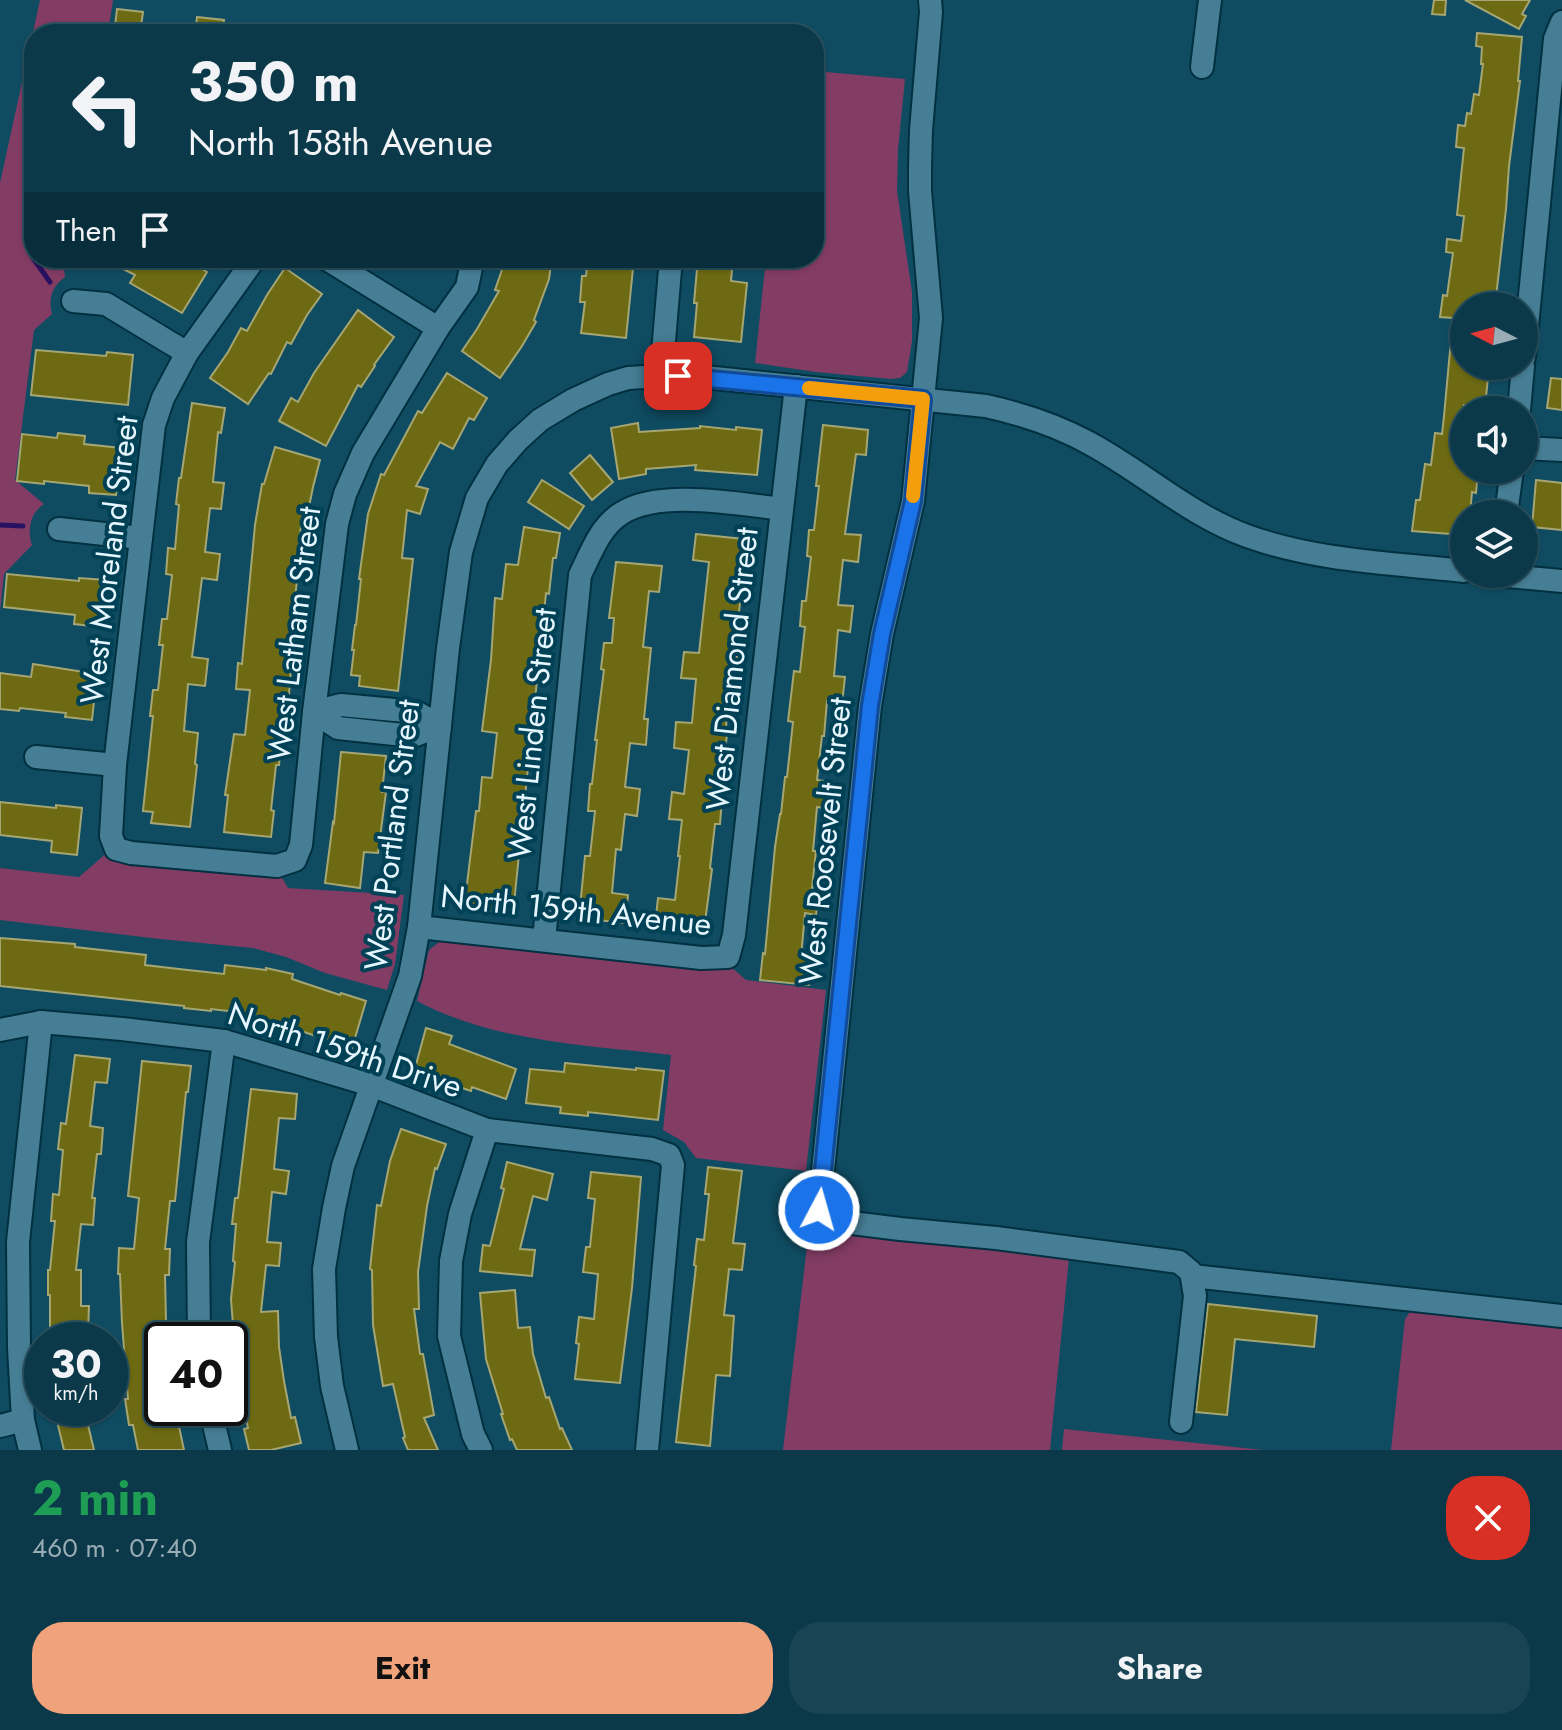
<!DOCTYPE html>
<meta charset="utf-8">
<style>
:root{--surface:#0b394a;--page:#194454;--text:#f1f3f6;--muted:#9aacb5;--line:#2b5362;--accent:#f0a27a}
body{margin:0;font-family:Jost,sans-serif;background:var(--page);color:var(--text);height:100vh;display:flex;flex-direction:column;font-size:30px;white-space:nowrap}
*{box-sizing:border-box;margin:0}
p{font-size:26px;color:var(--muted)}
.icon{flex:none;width:44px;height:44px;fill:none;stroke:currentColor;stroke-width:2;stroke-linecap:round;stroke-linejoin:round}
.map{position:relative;height:1450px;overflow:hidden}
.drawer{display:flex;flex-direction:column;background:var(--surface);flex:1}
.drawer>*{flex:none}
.top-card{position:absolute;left:24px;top:24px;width:800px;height:244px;border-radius:32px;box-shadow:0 2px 6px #0004,0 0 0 2px var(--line);background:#0b394a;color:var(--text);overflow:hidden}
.needle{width:52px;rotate:276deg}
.fabs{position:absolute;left:1450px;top:292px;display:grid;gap:16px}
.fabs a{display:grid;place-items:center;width:88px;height:88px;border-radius:50%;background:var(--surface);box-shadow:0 2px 6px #0004,0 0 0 2px var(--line);font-size:40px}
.speed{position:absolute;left:24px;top:1322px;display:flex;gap:16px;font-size:40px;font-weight:700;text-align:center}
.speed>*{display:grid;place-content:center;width:104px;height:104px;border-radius:50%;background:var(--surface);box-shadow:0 2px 6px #0004,0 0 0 2px var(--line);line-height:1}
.speed small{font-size:20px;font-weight:400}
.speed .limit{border:4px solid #111;border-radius:12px;background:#fff;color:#111}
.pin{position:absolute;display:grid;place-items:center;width:68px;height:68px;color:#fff;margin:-34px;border-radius:16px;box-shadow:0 4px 12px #0006}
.me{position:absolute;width:88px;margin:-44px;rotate:6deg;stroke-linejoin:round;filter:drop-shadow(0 0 6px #0008)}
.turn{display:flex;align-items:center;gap:28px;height:168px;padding:0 32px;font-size:36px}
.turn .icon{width:104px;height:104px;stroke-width:2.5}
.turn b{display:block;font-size:56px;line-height:68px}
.then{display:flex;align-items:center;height:76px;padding:0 32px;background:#0003;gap:16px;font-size:30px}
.round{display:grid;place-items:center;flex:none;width:84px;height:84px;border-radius:32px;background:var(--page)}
.summary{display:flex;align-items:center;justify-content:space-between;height:136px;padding:0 32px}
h1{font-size:48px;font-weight:700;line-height:60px;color:#1e9e55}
.primary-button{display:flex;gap:16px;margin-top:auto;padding:16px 32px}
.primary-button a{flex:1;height:92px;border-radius:32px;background:var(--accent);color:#111;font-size:32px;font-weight:700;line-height:92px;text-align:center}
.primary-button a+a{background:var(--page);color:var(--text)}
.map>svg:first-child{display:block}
.green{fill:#833c64}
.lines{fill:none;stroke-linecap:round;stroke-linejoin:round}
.stream{stroke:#281160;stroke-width:5}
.building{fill:#6d6a13;stroke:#a6a673;stroke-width:2}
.minor-casing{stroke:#013041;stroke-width:26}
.minor{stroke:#467e95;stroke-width:22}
.route-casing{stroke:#114b97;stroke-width:20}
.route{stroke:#1a73e8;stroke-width:14}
.slow{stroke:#f59e0b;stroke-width:14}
.labels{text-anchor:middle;stroke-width:8;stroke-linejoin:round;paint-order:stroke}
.street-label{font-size:32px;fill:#e5f6fe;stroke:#004156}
</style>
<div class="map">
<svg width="1562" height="1450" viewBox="0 0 1562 1450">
<rect width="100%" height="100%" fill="#0f4c62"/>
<g class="green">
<path d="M40,0H113L108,34H34V258H63L65,277C52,286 48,299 52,314L34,330L15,480L44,504C30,513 27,530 32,545L4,574L0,611V183Z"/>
<path d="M814,71L905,79L898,149L897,191L912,292V341L907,372L900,378L891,379L816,372L755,363L766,258H814Z"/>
<path d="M108,852L150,864L282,878L288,888L404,895L395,964L387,990L325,973L286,957L253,948L160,939L0,920V868L79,877Z"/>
<path d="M443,939L713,969L730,966L746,980L826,990L806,1171L696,1158L684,1142L663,1130L671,1055C586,1045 494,1042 417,1001L429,950Z"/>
<path d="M809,1229L1069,1258L1050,1450H783Z"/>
<path d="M1416,1308L1562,1324V1450H1391L1405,1319L1410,1312Z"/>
<path d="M1064,1429L1263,1450H1062Z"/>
</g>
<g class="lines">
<g class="stream">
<path d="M33,258L50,282"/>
<path d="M0,525L23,526"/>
</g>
</g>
<g class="building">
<path d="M1434,0H1446L1445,15L1432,14Z"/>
<path d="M1465,0H1530L1522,14L1526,16L1519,29Z"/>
<path d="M117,9L143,12L140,34H114Z"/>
<path d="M197,17L224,20L222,34H195Z"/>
<path d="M1477,33L1522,37L1518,81H1520L1509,166L1506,209L1495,306H1464V366H1485L1484,376L1488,377L1485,407L1464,405V470H1478L1476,493L1472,492L1470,514H1464V535L1412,531L1416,500H1420L1425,464L1431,465L1435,433L1442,434L1444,416L1453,318L1440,317L1443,295L1447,296L1453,253L1446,252L1447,239L1461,241L1464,216L1457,215L1464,148L1456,147L1458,125L1465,126L1467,113L1471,114L1474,94L1479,95L1483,64H1481L1482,47L1476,46Z"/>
<path d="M102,258H184L207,272L182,313L130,283L135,275Z"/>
<path d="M506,258H552L549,279L534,320L536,322L522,346L500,378L462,351L477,329L499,291L495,290Z"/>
<path d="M588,258H634L626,338L581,333L585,302H580L582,276H586Z"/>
<path d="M698,258H733L731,281L747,283L741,342L694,337L697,303H694Z"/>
<path d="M285,268L322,294L307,315L291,344L287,342L271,374L269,373L248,404L210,378L228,352L241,328L247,331L267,295Z"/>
<path d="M358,310L394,337L374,365L375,366L361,387L358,385L326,446L279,421L291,398L298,402L314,373Z"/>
<path d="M36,350L106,356L107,352L133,355L128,405L31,395Z"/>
<path d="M447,373L487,398L474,420L469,418L453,449L440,442L416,486L428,489L420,514L407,510L402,558L413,559L398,691L359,686L360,676L351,675L354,650H352L355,625H356L361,579H359L368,514L381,474L384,475L418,411L422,413Z"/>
<path d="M1551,378L1562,379V410L1547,408Z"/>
<path d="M192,403L225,408L221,433L218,432L213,482L224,483L221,509L210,508L205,552L220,554L217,580L202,578L192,657L208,659L205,686L188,684L184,731L198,733L195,764L197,765L190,827L151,823L153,812L143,811L153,716H150L153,690H158L163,645H159L162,619H167L172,575L166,574L168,548L175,549L179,505L176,504L179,478H181Z"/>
<path d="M638,423L639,432L700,428V426L736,430V427L762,430L757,475L695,470L696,465L646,469V474L619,479L611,428Z"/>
<path d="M823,425L868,430L866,455L856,454L845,534L861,535L858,562L843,560L838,605L853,606L850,632L838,630L834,676L845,677L842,703L827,701L824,736H822L817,780L833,782L830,809L817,807L813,851H816L812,888H819L816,915L805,913L801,957L811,959L809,985L760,980L763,953L765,954L775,847L780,814H781L785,777H787L793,722L788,721L794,671L800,672L805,627L800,626L802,601H806L811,557L807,556L809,530H814L819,486H816Z"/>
<path d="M58,433L85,436L84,444L121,448L116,495L89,493V486L44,481V484L17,481L22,434L57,438Z"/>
<path d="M275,447L320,460L313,487L307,517L302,516L297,563H299L295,598H297L288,669H291L289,694H286L279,765H276L271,810L274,811L271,837L224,832L228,795H225L234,734L245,735L250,690L236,689L238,663L242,664L255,525L262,484H264Z"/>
<path d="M590,455L613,482L592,500L570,473Z"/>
<path d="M542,480L584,506L569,529L528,502Z"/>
<path d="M1536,480L1562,483V530L1532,527Z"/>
<path d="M524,527L560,533L556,558H553L549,594L546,593L513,913L464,908L476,811H479L482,777L492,778L497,733L482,731L491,660L495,598L502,599L506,564L518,565Z"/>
<path d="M696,534L743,539L739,576H743L734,657H737L734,683H730L726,727H728L719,797L722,798L720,824H715L710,868L712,869L704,930L655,925L658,898L675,900L680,856H678L682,820L669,819L672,792L684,794L689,750L674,748L676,722L692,723L696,679L681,678L684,652L699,653L709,562L693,560Z"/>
<path d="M616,562L662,566L659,592L649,591L643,647L651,648L644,719H648L646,745L630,743L625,787L640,789L637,816L625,814L621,850L616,849L612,893L628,895L625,923L579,918L585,856H590L595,811H588L590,784H592L597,740H595L604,670L601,669L604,643H612L614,618H609Z"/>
<path d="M7,574L79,581V578L106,580L101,627L74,624L75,615L4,607Z"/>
<path d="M33,664L97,674L92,720L65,717L66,713L20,708L19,711L0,709V673L31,677Z"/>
<path d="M341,752L386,756L382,792H386L378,853L364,852L360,888L325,883L333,822L334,823Z"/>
<path d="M0,802L56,808V805L82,808L77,855L51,852L52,841L0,835Z"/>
<path d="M0,938L75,944V947L146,955L145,965L179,969L224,974L225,965L266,970V968L293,974L292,979L340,995L341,993L366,1001L352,1048L286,1026L254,1018L255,1014L211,1009V1011L184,1008V1006L0,986Z"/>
<path d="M426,1028L452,1036L449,1044L516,1069L506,1099L472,1087L471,1091L414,1072Z"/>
<path d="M75,1055L110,1059L107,1083L95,1082L90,1126L103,1128L101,1154H97L92,1198H95L93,1225L81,1224L76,1270H81V1306H89L88,1332H50V1295H48V1270H50L55,1221H51L53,1194L59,1195L63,1150L58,1149L61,1123L66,1124Z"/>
<path d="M142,1061L191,1066L188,1092H186L175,1201H170L165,1249H170L169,1275H165L166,1322H167L169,1340H162V1408H175L184,1450H138L133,1425H129L125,1399H128L122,1323L120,1274H118L119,1248L134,1249L139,1198L128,1196Z"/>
<path d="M565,1063L636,1070V1068L664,1071L658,1120L588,1112V1116L560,1113L561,1107L526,1103L530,1069L564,1072Z"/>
<path d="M251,1089L297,1094L295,1119L279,1118L274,1169L289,1171L286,1194L272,1192L267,1242L281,1243L279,1266L266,1265L261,1312L278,1311L279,1347L284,1381L291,1418L295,1417L301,1443L271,1450H249L244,1429L248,1428L238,1378H235L233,1351H235L231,1299L235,1262L233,1261L236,1224H232L235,1198H238Z"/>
<path d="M401,1129L446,1144L437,1169L435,1168L427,1206L418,1272L419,1309H414L420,1354H423L434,1415L424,1418L438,1450H408L403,1438L405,1437L393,1384L383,1386L373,1325L372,1270L370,1269L377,1205L381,1206L390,1161Z"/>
<path d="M507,1162L553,1174L547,1200L533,1196L520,1249L535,1250L532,1276L480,1271L483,1245L490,1246L504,1189L501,1188Z"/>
<path d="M708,1167L742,1171L733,1243L745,1244L742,1270L729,1269L724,1315L734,1316L730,1376L716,1375L710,1446L676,1442L696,1266L694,1265L697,1239L704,1240L709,1194H705Z"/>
<path d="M591,1172L641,1177L632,1288L620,1383L575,1379L579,1344L576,1343L579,1317L594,1319L598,1274L583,1272L586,1247H590L595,1199L588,1198Z"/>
<path d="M515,1290L518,1328L530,1327L533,1354L546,1398L549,1397L560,1429L562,1428L572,1450H517L512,1439L510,1440L501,1414H503L486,1359L480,1293Z"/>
<path d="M1208,1304L1317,1316L1314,1347L1235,1339L1227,1415L1196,1412Z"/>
<path d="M58,1408H84L94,1450H64L57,1421H61Z"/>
</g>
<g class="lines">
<defs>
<g id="minor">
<path d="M930,0L931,12L921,130L920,167V191L931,318L913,501L882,634L870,706L819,1210L828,1220L900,1229L996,1238L1179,1262L1191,1272L1195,1296L1181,1422"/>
<path d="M1202,67L1210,0"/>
<path d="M255,258L187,353L163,398L154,425L115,765L111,836L116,849L131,853L277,866L295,860L301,845L314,712L337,524L345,494L363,453L438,328L467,287L473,258"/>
<path d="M325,258L438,328"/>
<path d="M73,301L106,304L187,353"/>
<path d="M1524,357L1555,39L1562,22"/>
<path d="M661,376L671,258"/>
<path d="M1519,410L1523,366"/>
<path d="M1524,448L1562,450"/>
<path d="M1506,514L1512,470"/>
<path d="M59,529L141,538"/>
<path d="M1486,574L1562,581"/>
<path d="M314,712L338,728L413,736L440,726"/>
<path d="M314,712L341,705L416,712L440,726"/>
<path d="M36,757L115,765"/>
<path d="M419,927L701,958L728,957L734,935L796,386"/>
<path d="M544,940L580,575C591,553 600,526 622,513C660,489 738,504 782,509"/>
<path d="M0,1030L41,1022L122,1029L224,1041L371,1085L487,1130L652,1149L669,1155L673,1165L647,1450"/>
<path d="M1192,1276L1562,1316"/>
<path d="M199,1340L198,1242L224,1041"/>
<path d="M210,1408L220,1450"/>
<path d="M0,1426L23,1420"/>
<path d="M30,1450L23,1420L19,1348L18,1242L41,1022"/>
<path d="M347,1450L332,1386L326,1337L324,1269L334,1208L343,1166L410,976L419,927L448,648L461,552L477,498L497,464L518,440L540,420L573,400L608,384L628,378L661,376H695L986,406C1022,414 1056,425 1089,443C1143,472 1189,515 1247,536C1316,561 1392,563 1464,571"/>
<path d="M481,1450L473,1434L449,1336L451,1261L460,1214L487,1130"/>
</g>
</defs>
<use href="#minor" class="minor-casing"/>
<use href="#minor" class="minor"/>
</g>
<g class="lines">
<defs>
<path id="route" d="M678,376L923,399L913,501L882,634L870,706L819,1210"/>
</defs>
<use href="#route" class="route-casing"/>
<use href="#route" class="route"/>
<path class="slow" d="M809,388L923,399L913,496"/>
</g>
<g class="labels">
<g class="street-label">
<text transform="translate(109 560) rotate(-83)" y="11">West Moreland Street</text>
<text transform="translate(294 634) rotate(-83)" y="11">West Latham Street</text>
<text transform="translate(732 669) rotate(-84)" y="11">West Diamond Street</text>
<text transform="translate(532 734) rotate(-84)" y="11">West Linden Street</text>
<text transform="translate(392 835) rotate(-83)" y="11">West Portland Street</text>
<text transform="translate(825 841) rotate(-84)" y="11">West Roosevelt Street</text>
<text transform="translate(576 910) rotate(6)" y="11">North 159th Avenue</text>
<text transform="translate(345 1050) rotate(18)" y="11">North 159th Drive</text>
</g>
</g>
</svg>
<div class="fabs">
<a><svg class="needle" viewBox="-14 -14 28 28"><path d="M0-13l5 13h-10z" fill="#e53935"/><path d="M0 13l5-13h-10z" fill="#9aacb5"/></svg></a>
<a><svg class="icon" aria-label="sound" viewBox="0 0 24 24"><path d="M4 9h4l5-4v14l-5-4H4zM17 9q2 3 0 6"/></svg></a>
<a><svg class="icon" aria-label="layers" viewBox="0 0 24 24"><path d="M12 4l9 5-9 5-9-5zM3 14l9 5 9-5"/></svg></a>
</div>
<div class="speed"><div>30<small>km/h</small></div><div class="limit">40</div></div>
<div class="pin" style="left:678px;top:376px;background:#d93025"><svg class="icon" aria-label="arrive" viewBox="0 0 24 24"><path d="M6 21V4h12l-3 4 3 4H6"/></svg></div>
<svg class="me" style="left:819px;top:1210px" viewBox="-20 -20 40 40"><circle r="17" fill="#1a73e8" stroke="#fff" stroke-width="3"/><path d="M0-11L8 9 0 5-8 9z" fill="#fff"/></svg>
<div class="top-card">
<div class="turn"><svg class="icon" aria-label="left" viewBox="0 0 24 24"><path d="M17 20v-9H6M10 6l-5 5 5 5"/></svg><div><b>350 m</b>North 158th Avenue</div></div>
<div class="then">Then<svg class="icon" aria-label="arrive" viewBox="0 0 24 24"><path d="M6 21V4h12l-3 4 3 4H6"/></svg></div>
</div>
</div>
<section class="drawer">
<div class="summary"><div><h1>2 min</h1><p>460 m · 07:40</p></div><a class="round" style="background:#d93025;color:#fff"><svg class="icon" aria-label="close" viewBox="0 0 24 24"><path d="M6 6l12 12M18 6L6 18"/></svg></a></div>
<div class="primary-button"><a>Exit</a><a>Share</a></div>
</section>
